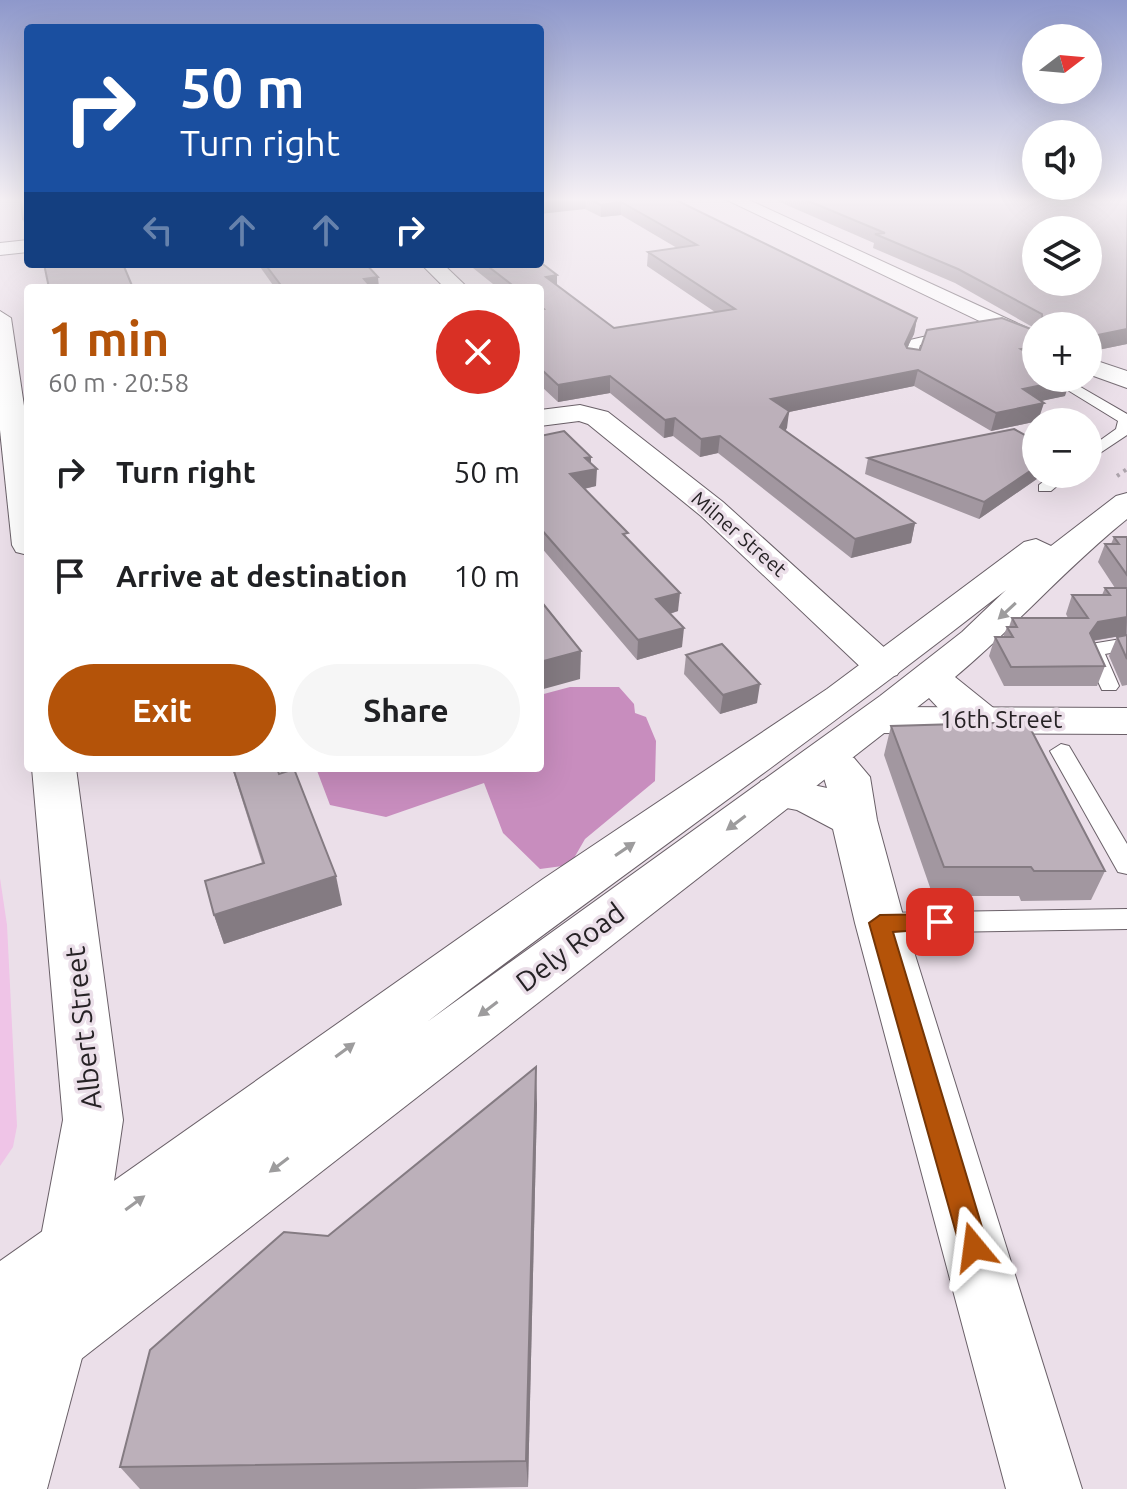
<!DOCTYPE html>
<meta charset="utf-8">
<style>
:root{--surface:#fff;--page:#f6f6f6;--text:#202124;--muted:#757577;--accent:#b45309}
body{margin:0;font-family:Ubuntu,sans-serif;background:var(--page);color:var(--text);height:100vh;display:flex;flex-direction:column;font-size:30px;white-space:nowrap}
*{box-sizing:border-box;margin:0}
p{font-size:26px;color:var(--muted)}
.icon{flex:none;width:44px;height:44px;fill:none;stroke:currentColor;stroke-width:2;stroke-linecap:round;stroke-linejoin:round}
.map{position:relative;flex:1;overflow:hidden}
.sheet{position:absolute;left:24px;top:284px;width:520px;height:488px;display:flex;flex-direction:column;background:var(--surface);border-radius:8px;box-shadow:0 8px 32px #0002}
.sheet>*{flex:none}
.guide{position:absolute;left:24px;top:24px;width:520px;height:244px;border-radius:8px;box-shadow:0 8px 32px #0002;background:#1a4fa0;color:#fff;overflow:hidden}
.needle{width:52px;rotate:74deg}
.controls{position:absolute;left:1022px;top:24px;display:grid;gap:16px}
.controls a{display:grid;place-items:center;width:80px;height:80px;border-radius:50%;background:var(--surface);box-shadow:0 8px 32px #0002;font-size:40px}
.pin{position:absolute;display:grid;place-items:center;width:68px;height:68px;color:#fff;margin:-34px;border-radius:16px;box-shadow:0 4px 12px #0006}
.me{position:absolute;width:88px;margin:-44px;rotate:344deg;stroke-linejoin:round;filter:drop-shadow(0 0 6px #0008)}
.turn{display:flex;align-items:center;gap:28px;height:168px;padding:0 24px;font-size:36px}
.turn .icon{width:104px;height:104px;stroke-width:2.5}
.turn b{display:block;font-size:56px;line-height:68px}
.lanes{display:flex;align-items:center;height:76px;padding:0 24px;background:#0003;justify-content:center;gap:40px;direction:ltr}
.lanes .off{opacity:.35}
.round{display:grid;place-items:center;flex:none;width:84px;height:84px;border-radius:42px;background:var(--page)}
.headline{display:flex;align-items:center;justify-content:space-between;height:136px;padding:0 24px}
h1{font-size:48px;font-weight:600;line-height:60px;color:var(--accent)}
.button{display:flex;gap:16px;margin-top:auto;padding:16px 24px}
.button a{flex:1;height:92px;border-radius:48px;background:var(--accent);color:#fff;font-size:32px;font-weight:600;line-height:92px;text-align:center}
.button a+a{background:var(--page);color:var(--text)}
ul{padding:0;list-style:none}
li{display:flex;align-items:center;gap:24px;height:104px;padding:0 24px}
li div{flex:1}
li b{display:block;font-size:30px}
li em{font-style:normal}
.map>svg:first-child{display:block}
.green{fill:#efc4e7}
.forest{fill:#c88dbe}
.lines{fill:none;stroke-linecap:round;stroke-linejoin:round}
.service-casing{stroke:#6a6068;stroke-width:2}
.minor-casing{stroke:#6a6068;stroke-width:2}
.secondary-casing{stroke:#6a6068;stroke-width:2}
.path{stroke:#aea5ad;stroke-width:4;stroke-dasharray:3 5;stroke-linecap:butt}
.service{fill:#fff;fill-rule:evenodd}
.minor{fill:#fff;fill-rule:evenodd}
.secondary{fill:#fff;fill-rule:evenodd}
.wall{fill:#a297a0}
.shaded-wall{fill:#847b82}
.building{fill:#bcb0ba;stroke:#847b82;stroke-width:2;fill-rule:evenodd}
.oneway{fill:#9d9c9d}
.route{fill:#b45309;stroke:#753606;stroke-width:2}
.labels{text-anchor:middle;stroke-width:7;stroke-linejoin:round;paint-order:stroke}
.far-street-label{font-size:20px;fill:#262225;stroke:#ebdfe9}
.street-label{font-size:24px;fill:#262225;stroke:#ebdfe9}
.near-street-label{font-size:28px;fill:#262225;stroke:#ebdfe9}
</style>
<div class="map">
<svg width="1127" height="1489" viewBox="0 0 1127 1489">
<rect width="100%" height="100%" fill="#ebdfe9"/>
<path class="green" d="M0,878L7,925L17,1126L13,1147L0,1166Z"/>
<path class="forest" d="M570,687H619L634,704L635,713L646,717L656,741L655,781L585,839L570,865L540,869L503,833L484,783L386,817L330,805L316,768H540V695Z"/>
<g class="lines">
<defs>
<g id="service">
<path d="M953,330L959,334L957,337L920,345L915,364L904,361L910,340Z"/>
<path d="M1048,378H1065L1127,414V435L1088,461V449L1116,429L1118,421Z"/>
<path d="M1053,474H1071L1051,491H1039V485Z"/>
<path d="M1127,638V650L1105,654L1119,686L1116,690H1102L1085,654L1091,644Z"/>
<path d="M1061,744L1069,746L1127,844V874L1118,872L1050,751Z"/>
<path d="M1127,909V929L880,933L871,930L867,923L871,916L880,913Z"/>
</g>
<g id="minor">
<path d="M727,200H749L1036,332V348Z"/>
<path d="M28,240V252L0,255V243Z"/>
<path d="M421,264H443L468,288H445Z"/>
<path d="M0,311L11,318L28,433V555L16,552L12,545L0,430Z"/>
<path d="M1088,358L1127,371V388L1088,374Z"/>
<path d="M580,405L608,412L723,502L897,659L902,667L897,675L883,679L869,675L701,516L588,424L579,421L540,426V410Z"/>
<path d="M875,707L1127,708V734L875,733L861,729L855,720L861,711Z"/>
<path d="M819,747L854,758L870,777L877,820L905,923L1082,1489H1006L855,923L833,829L797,810L761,803L755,792L761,781L777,777L827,788L824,778L804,771L798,761L804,751Z"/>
<path d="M32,768H76L123,1120L102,1263L92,1286L69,1296L46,1286L36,1263L63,1120Z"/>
<path d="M52,1304L76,1315L87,1339L47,1489H0V1395L28,1315Z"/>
</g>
<path id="secondary" d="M1127,493V519C1066,568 1015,627 955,677L996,710L1002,720L996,730C967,737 948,719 929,698L26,1402L0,1413V1261L543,879L827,689L1024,542L1036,539L1051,546L1116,496ZM1006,590L962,632L880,696L427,1022C619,876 816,739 1006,590Z"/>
</defs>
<use href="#service" class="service-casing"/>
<use href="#minor" class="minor-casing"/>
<use href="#secondary" class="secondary-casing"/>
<path class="path" d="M1117,476L1127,469"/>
<use href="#service" class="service"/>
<use href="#minor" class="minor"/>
<use href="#secondary" class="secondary"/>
</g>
<g class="wall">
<path d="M540,200H676L917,318L914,334L907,348L1036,378L1065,396L1040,401L1038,421L991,431L914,386L789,412L785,431L915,523L911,543L851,558L718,453L700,457L673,436L664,438L610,393L558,402L543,388L540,389V288H498L468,264H540L557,285L614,328L715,312L647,266L648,252L677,248L621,215L601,217L585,209Z"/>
<path d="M775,200H1127V344L1088,352V326H1036V329L955,283L873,248L874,243Z"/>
<path d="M258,264H366L379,288H275Z"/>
<path d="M540,436L591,457V463L596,486L584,489L628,539L678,611L670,614L682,647L637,660L540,546Z"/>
<path d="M868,458L1036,474H1044L979,519L865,474Z"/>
<path d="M1127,536V685L1122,686L1109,656L1117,637L1126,635L1093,641L1105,666L1097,686H1004L989,656L995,637H1003L1007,627H1009L1012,618H1068L1066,614L1072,595H1102L1105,588H1115L1098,562L1105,544H1111L1114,537H1126Z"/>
<path d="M686,655L757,703L720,714L684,674Z"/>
<path d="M891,726L1105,871L1091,900L1021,901L1019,896H933L884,755Z"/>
<path d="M232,768L342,905L224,944L214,915L262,863Z"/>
<path d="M537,1104L528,1487L415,1489H140L120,1467Z"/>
</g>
<g class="shaded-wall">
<path d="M557,200H586L585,209L540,214V202Z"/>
<path d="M621,202V215L601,217V205Z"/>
<path d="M28,218V232H27L23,219Z"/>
<path d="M557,275V290L546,277Z"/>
<path d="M378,277L379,288H365L364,279Z"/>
<path d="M917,318L914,334L901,360L905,344Z"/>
<path d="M1127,329V344L1088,352V337Z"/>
<path d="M1036,347V362L1021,349Z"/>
<path d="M918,370L914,386L789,412L787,428L777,445L771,399Z"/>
<path d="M543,371V388L540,389V372Z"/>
<path d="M610,376V393L558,402V385Z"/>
<path d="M1066,378H1071L1065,396L1018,406L1023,389Z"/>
<path d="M1044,403L1038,421L991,431L996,413Z"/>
<path d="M675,418L673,436L664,438L665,420Z"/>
<path d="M720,436L718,453L700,457L701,439Z"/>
<path d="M591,457V470L597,469L596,486L570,492V474L585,458Z"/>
<path d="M1036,467V474H1044L979,519L984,502Z"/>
<path d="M915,523L911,543L851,558L855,539Z"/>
<path d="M680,593L678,611L655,618L656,599Z"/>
<path d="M1127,617L1126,635L1090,641V633L1098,622Z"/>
<path d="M684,628L682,647L637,660L638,640Z"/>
<path d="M581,651L580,679L540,690V662Z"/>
<path d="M760,684L757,703L720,714L723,695Z"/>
<path d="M336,876L342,905L224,944L214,915Z"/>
<path d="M536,1067L537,1104L528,1487L526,1461Z"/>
</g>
<g class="building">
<path d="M21,200H28V218L23,219Z"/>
<path d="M592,200H676L917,318L905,344L907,348L920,350L927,330L1002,318L1036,331V347L1021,349L1036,357V378H1068L1071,379L1023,389L1044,403L996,413L918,370L771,399L789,411L780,427L915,523L855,539L720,436L701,439L675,418L665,420L610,376L558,385L543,371L540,372V310L544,309L540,306V288H516L485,264H540V262L557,275L546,277L614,328L735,309L648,252L697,245L621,202L601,205Z"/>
<path d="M806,200H1127V329L1088,337V326H1043L1042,314L958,269L875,234L885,233ZM1036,230H1088V282H1036Z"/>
<path d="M44,264H123L133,288H49Z"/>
<path d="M265,264H366L378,277L364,279L372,288H283Z"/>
<path d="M1014,429L1036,441V467L984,502L868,458Z"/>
<path d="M564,431L591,457L585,458L597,469L570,474L628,533L623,534L680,593L656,599L684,628L638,640L540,528V436Z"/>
<path d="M1114,537H1127V575L1105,544H1119Z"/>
<path d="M1105,588H1127V617L1098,622L1090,633L1105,666L1011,667L995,637H1013L1007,627H1017L1012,618H1088L1072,595H1110Z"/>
<path d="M540,600L581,651L540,662Z"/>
<path d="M1127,635V659L1117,637Z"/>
<path d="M722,644L760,684L723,695L686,655Z"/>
<path d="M1027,722L1105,871H1034L1031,867H944L891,726Z"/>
<path d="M233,768H277L279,774L294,769L336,876L214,915L205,881L264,863Z"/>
<path d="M536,1067L526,1461L120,1467L150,1350L284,1232L328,1236Z"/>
</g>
<defs><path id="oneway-solid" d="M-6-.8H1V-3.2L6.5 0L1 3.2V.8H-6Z" transform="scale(2)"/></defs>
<g class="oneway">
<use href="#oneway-solid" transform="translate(1007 611) rotate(137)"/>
<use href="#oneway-solid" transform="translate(736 823) rotate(143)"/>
<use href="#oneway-solid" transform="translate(625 849) rotate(-34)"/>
<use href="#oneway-solid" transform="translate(488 1009) rotate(143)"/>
<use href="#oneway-solid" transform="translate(345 1050) rotate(-36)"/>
<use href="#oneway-solid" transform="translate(279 1165) rotate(143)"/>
<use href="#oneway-solid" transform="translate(135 1203) rotate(-36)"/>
</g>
<linearGradient id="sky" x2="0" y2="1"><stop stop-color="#8e98cb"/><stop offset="0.49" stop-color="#f6f1f5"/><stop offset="1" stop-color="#f6f1f5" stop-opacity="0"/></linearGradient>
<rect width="1127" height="408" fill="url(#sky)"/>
<path class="route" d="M940,914L948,916L951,922L948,928L893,932L988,1247L984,1257L974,1261L964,1257L960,1247L869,923L880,915Z"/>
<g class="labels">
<g class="far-street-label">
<text transform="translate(739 534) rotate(41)" y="7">Milner Street</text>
</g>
<g class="street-label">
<text x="1001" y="728">16th Street</text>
</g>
<g class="near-street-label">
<text transform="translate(570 947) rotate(-37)" y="10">Dely Road</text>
<text transform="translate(83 1028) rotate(-96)" y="10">Albert Street</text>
</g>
</g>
</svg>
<div class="controls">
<a><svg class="needle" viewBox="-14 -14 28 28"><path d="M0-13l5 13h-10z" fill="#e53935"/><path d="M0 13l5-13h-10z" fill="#757577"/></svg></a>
<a><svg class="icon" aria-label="sound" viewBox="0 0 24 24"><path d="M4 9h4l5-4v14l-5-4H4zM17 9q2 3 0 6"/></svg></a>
<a><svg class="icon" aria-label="layers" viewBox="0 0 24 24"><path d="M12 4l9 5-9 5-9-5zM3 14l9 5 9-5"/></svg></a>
<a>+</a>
<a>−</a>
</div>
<div class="pin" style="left:940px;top:922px;background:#d93025"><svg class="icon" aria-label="arrive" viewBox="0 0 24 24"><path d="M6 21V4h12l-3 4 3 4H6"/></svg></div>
<svg class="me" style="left:974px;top:1247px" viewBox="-20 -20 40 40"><path d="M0-17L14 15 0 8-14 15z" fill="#b45309" stroke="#fff" stroke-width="4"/></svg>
<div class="guide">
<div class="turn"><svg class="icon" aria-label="right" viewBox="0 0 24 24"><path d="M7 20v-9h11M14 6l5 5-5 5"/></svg><div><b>50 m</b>Turn right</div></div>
<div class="lanes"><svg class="icon off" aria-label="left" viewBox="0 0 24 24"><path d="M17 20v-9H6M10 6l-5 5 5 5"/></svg><svg class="icon off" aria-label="ahead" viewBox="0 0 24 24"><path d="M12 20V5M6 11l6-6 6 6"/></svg><svg class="icon off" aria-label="ahead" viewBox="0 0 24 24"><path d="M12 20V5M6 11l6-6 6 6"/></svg><svg class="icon" aria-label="right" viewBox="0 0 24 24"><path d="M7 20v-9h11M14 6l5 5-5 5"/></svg></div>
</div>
<section class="sheet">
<div class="headline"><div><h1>1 min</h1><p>60 m · 20:58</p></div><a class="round" style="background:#d93025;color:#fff"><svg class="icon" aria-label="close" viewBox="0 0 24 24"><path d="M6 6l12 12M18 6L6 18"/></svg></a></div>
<ul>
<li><svg class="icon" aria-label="right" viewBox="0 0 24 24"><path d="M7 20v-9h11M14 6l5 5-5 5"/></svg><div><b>Turn right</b></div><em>50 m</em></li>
<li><svg class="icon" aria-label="arrive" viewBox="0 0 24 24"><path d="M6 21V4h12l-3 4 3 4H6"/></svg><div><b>Arrive at destination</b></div><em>10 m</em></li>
</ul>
<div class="button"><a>Exit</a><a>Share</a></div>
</section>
</div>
